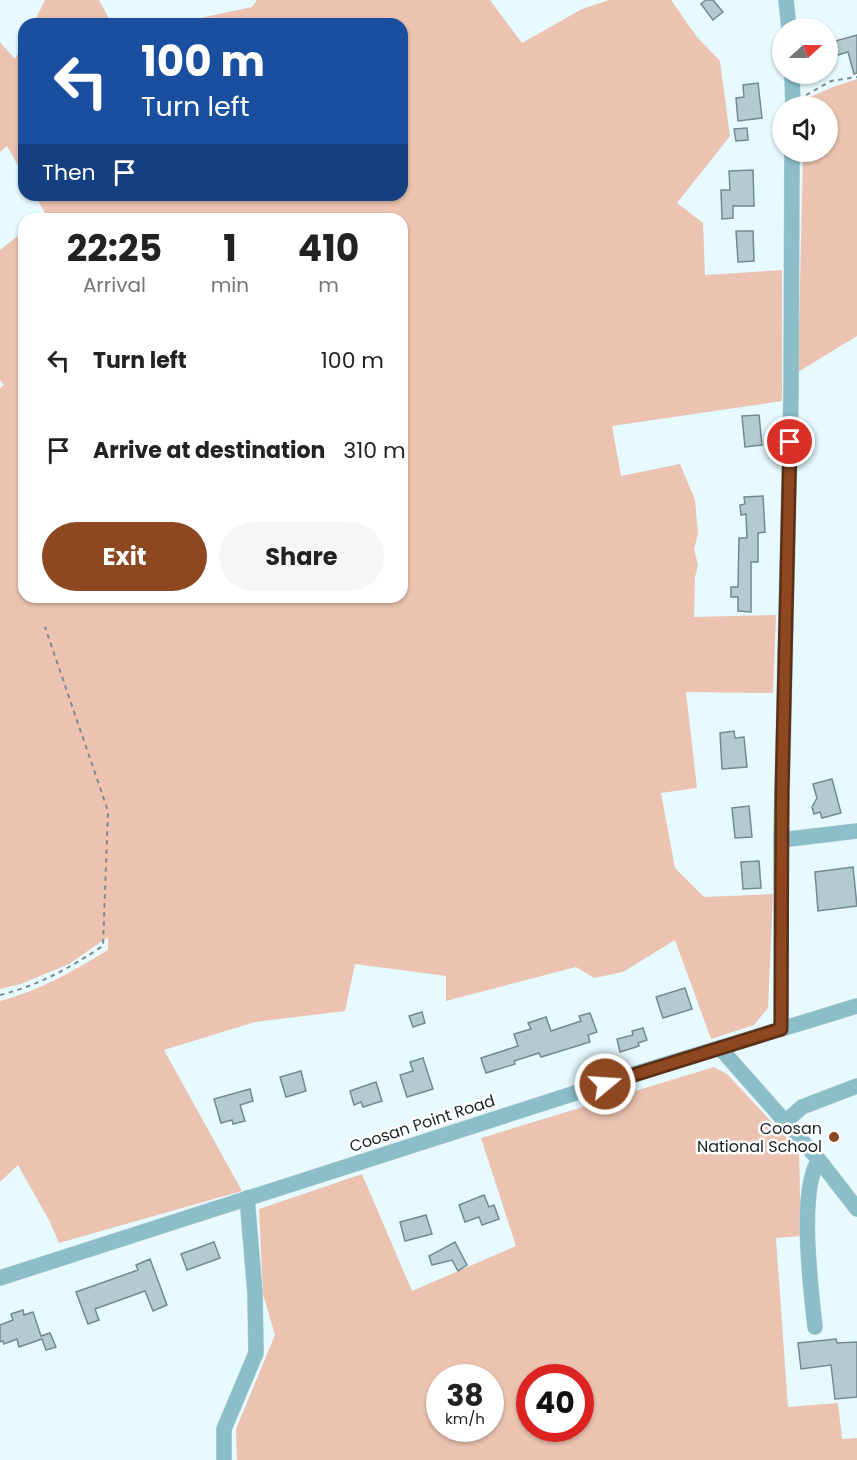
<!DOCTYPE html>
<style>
:root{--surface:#fff;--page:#f6f6f6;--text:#222;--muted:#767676;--accent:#8d4721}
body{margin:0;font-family:Poppins,sans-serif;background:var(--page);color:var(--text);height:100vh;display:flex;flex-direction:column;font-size:22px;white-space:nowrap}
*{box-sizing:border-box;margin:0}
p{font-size:20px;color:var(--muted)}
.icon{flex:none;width:33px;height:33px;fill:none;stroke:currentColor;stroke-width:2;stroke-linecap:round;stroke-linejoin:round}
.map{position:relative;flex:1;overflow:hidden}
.side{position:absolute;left:18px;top:213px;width:390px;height:390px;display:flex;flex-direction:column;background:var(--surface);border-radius:18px;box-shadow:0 2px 4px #0004}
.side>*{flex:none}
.top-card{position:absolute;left:18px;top:18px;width:390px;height:183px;border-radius:18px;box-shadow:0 2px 4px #0004;background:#1a4fa0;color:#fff;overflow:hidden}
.needle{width:39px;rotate:69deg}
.fabs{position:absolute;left:772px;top:18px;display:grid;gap:12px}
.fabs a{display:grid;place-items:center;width:66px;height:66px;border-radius:50%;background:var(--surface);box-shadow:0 2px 4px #0004;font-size:30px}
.speed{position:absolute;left:426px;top:1364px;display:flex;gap:12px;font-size:30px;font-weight:700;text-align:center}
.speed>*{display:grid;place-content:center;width:78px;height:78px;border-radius:50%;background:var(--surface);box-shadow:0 2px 4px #0004;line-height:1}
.speed small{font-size:15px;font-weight:400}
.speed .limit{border:9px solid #d22;background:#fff;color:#111}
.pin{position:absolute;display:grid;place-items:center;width:51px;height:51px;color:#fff;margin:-26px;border:3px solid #fff;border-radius:50%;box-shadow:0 2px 6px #0007}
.me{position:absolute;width:66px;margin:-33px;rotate:72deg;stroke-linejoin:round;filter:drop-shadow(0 0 4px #0008)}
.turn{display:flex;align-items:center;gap:21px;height:126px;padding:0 24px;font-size:27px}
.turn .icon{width:78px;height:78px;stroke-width:2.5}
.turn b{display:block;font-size:42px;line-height:51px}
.then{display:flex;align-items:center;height:57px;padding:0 24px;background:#0003;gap:12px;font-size:22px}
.eta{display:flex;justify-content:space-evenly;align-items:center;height:102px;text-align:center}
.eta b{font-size:36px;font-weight:700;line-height:42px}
.action{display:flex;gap:12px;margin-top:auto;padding:12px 24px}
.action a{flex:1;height:69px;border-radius:36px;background:var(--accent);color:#fff;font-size:24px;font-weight:700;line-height:69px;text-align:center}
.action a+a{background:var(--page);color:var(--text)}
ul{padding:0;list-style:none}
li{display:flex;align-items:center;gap:18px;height:90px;padding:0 24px}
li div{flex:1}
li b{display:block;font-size:22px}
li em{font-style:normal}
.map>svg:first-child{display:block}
.green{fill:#ebc3b0;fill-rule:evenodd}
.building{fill:#b2cbd0;stroke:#738a8f;stroke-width:1.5}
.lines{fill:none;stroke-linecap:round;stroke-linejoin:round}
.minor-casing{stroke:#c1d3d8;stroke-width:16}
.path{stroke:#7c8a8e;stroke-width:2;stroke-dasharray:4.5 4.5;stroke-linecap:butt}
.minor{stroke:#8bbec9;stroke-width:15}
.route-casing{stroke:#5c2e15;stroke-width:15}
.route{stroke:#8d4721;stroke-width:10}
.poi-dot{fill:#8d4721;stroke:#fff;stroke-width:2}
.labels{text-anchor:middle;stroke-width:5;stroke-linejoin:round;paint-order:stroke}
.street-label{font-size:16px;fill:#1a2325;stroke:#fff}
.poi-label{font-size:16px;fill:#1a2325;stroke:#fff;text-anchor:end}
</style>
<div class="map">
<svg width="857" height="1460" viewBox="0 0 857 1460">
<rect width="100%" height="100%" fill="#e6faff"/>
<g class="green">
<path d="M45,0H99L112,24H33Z"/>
<path d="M257,0H490L522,43L582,9L609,0H671L697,37L720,61L730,136L677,203L703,223L705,275L782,270V401L612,426L621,476L680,464L695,500L698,534L694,549L698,565L695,577L694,617L776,615L773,693L686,692L697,788L661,793L675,868L704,897L773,894L768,1008L754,1025L711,1039L675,940L623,972L594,978L576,967L446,1001V976L355,964L345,1011L255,1022L164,1050L242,1191L59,1243L50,1222L18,1165L0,1182V1001C39,991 73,971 108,950V937L69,964L21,984L0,989V388L4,385L0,380V250L24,231V597H402V219H38L45,213L35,195H402V24H198L200,18L252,7Z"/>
<path d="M0,42L15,59L24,42V176L7,146L0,152Z"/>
<path d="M857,79V336L798,372L803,152H828V106H804L803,100L833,87Z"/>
<path d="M714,1067L727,1074L799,1151L801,1236L776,1238L788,1407L838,1403L842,1439L857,1438V1460H237L236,1429L275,1335L263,1294L259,1209L362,1174L412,1291L516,1246L481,1138ZM440,1377H490V1428H440ZM530,1377H580V1428H530Z"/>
</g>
<g class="building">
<path d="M706,0H713L723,12L713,20L701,4Z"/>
<path d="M857,35V73L854,74L848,52L828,58V43Z"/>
<path d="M758,83L762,118L738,121L736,98L744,97L743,85Z"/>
<path d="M747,128L748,140L736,141L734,129Z"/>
<path d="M753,170L754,206H733V218L722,219L721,190H730L729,171Z"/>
<path d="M736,231H753L754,261L738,262Z"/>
<path d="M759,415L762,445L745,447L742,416Z"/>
<path d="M763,496L765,532L758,533V562H751V612L738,611V597H731V587H738L739,538H747L746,514L741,515L740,505L745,504L744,497Z"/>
<path d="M734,731L735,738L744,737L747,767L722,769L720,733Z"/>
<path d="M832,779L841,813L822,818L820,812L814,814L812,807L817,798L813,784Z"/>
<path d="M749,806L752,837L735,838L732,808Z"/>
<path d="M759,861L761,888L743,889L741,862Z"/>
<path d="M853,867L857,906L818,911L815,872Z"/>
<path d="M685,988L692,1009L663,1018L656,997Z"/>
<path d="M422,1012L425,1023L413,1027L409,1016Z"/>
<path d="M590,1013L597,1032L588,1035L590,1042L541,1057L539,1053L514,1061L515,1064L486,1073L481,1058L518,1046L514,1034L531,1029L528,1023L546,1017L551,1031L581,1021L579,1016Z"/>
<path d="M643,1028L647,1040L638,1043L639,1046L620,1052L617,1039L633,1035L632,1031Z"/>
<path d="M423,1058L433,1089L407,1097L400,1075L413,1071L410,1062Z"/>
<path d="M301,1071L306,1091L286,1097L280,1077Z"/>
<path d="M376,1082L382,1101L363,1107L361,1102L354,1105L350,1091Z"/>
<path d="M250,1089L253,1101L240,1105L245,1121L233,1124L232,1120L221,1123L214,1099Z"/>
<path d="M484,1195L489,1207L494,1205L499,1219L482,1225L479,1217L465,1222L459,1205Z"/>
<path d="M426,1215L432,1234L405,1241L400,1222Z"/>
<path d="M214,1242L220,1258L187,1270L181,1254Z"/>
<path d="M455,1242L467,1265L458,1271L452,1260L432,1265L429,1256Z"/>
<path d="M150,1259L167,1305L153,1311L145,1291L95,1309L99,1320L88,1324L76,1292L138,1270L136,1265Z"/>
<path d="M23,1310L24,1315L33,1312L41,1336L50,1333L56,1347L46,1350L42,1339L19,1347L17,1339L4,1344L3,1341L0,1342V1325L13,1320L11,1314Z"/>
<path d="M836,1339L837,1343L857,1342V1397L835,1399L831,1365L801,1369L798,1343Z"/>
</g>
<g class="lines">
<defs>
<g id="minor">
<path d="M786,0L789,28"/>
<path d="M792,74L793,106"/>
<path d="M781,840L857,831"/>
<path d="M781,1029V840L791,395L792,152"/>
<path d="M720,1048L819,1160L857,1209"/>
<path d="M785,1122L802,1107L857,1086"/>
<path d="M0,1278L650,1069L857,1006"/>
<path d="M815,1327C811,1290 798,1189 819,1160"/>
<path d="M224,1460V1429L256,1353L255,1293L247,1198"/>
</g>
</defs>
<use href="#minor" class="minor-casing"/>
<g class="path">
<path d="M806,95L831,81L857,77"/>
<path d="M0,995C40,985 69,968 103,946L108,811L45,627"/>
</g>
<use href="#minor" class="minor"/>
</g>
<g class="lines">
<defs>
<path id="route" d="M605,1084L781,1029L782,792L790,442"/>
</defs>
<use href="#route" class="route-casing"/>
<use href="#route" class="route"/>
</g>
<circle class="poi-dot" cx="834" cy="1137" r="6"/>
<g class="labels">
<g class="street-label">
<text transform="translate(422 1123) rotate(-18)" y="6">Coosan Point Road</text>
</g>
<g class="poi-label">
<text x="822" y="1134">Coosan<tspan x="822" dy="18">National School</tspan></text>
</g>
</g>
</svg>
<div class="fabs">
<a><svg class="needle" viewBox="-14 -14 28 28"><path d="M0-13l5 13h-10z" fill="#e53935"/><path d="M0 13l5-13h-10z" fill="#767676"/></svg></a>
<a><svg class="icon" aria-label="sound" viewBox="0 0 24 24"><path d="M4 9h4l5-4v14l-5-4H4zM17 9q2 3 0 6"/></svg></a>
</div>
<div class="speed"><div>38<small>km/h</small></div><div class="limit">40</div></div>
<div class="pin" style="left:790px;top:442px;background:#d93025"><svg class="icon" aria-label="arrive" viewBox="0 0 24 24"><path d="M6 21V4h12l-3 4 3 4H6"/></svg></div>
<svg class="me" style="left:605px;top:1084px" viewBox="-20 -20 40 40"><circle r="17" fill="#8d4721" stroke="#fff" stroke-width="3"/><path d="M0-11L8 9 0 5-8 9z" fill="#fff"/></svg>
<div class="top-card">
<div class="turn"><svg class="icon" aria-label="left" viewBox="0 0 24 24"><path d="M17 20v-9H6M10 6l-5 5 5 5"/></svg><div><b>100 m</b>Turn left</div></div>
<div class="then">Then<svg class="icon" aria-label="arrive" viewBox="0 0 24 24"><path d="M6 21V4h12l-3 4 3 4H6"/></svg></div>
</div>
<section class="side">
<div class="eta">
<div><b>22:25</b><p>Arrival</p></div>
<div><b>1</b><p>min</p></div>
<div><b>410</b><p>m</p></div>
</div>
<ul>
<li><svg class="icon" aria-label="left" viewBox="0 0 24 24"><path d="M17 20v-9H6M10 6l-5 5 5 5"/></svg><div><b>Turn left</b></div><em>100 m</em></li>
<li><svg class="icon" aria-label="arrive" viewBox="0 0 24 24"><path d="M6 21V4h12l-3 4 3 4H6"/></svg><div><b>Arrive at destination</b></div><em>310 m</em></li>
</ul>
<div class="action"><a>Exit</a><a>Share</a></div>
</section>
</div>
